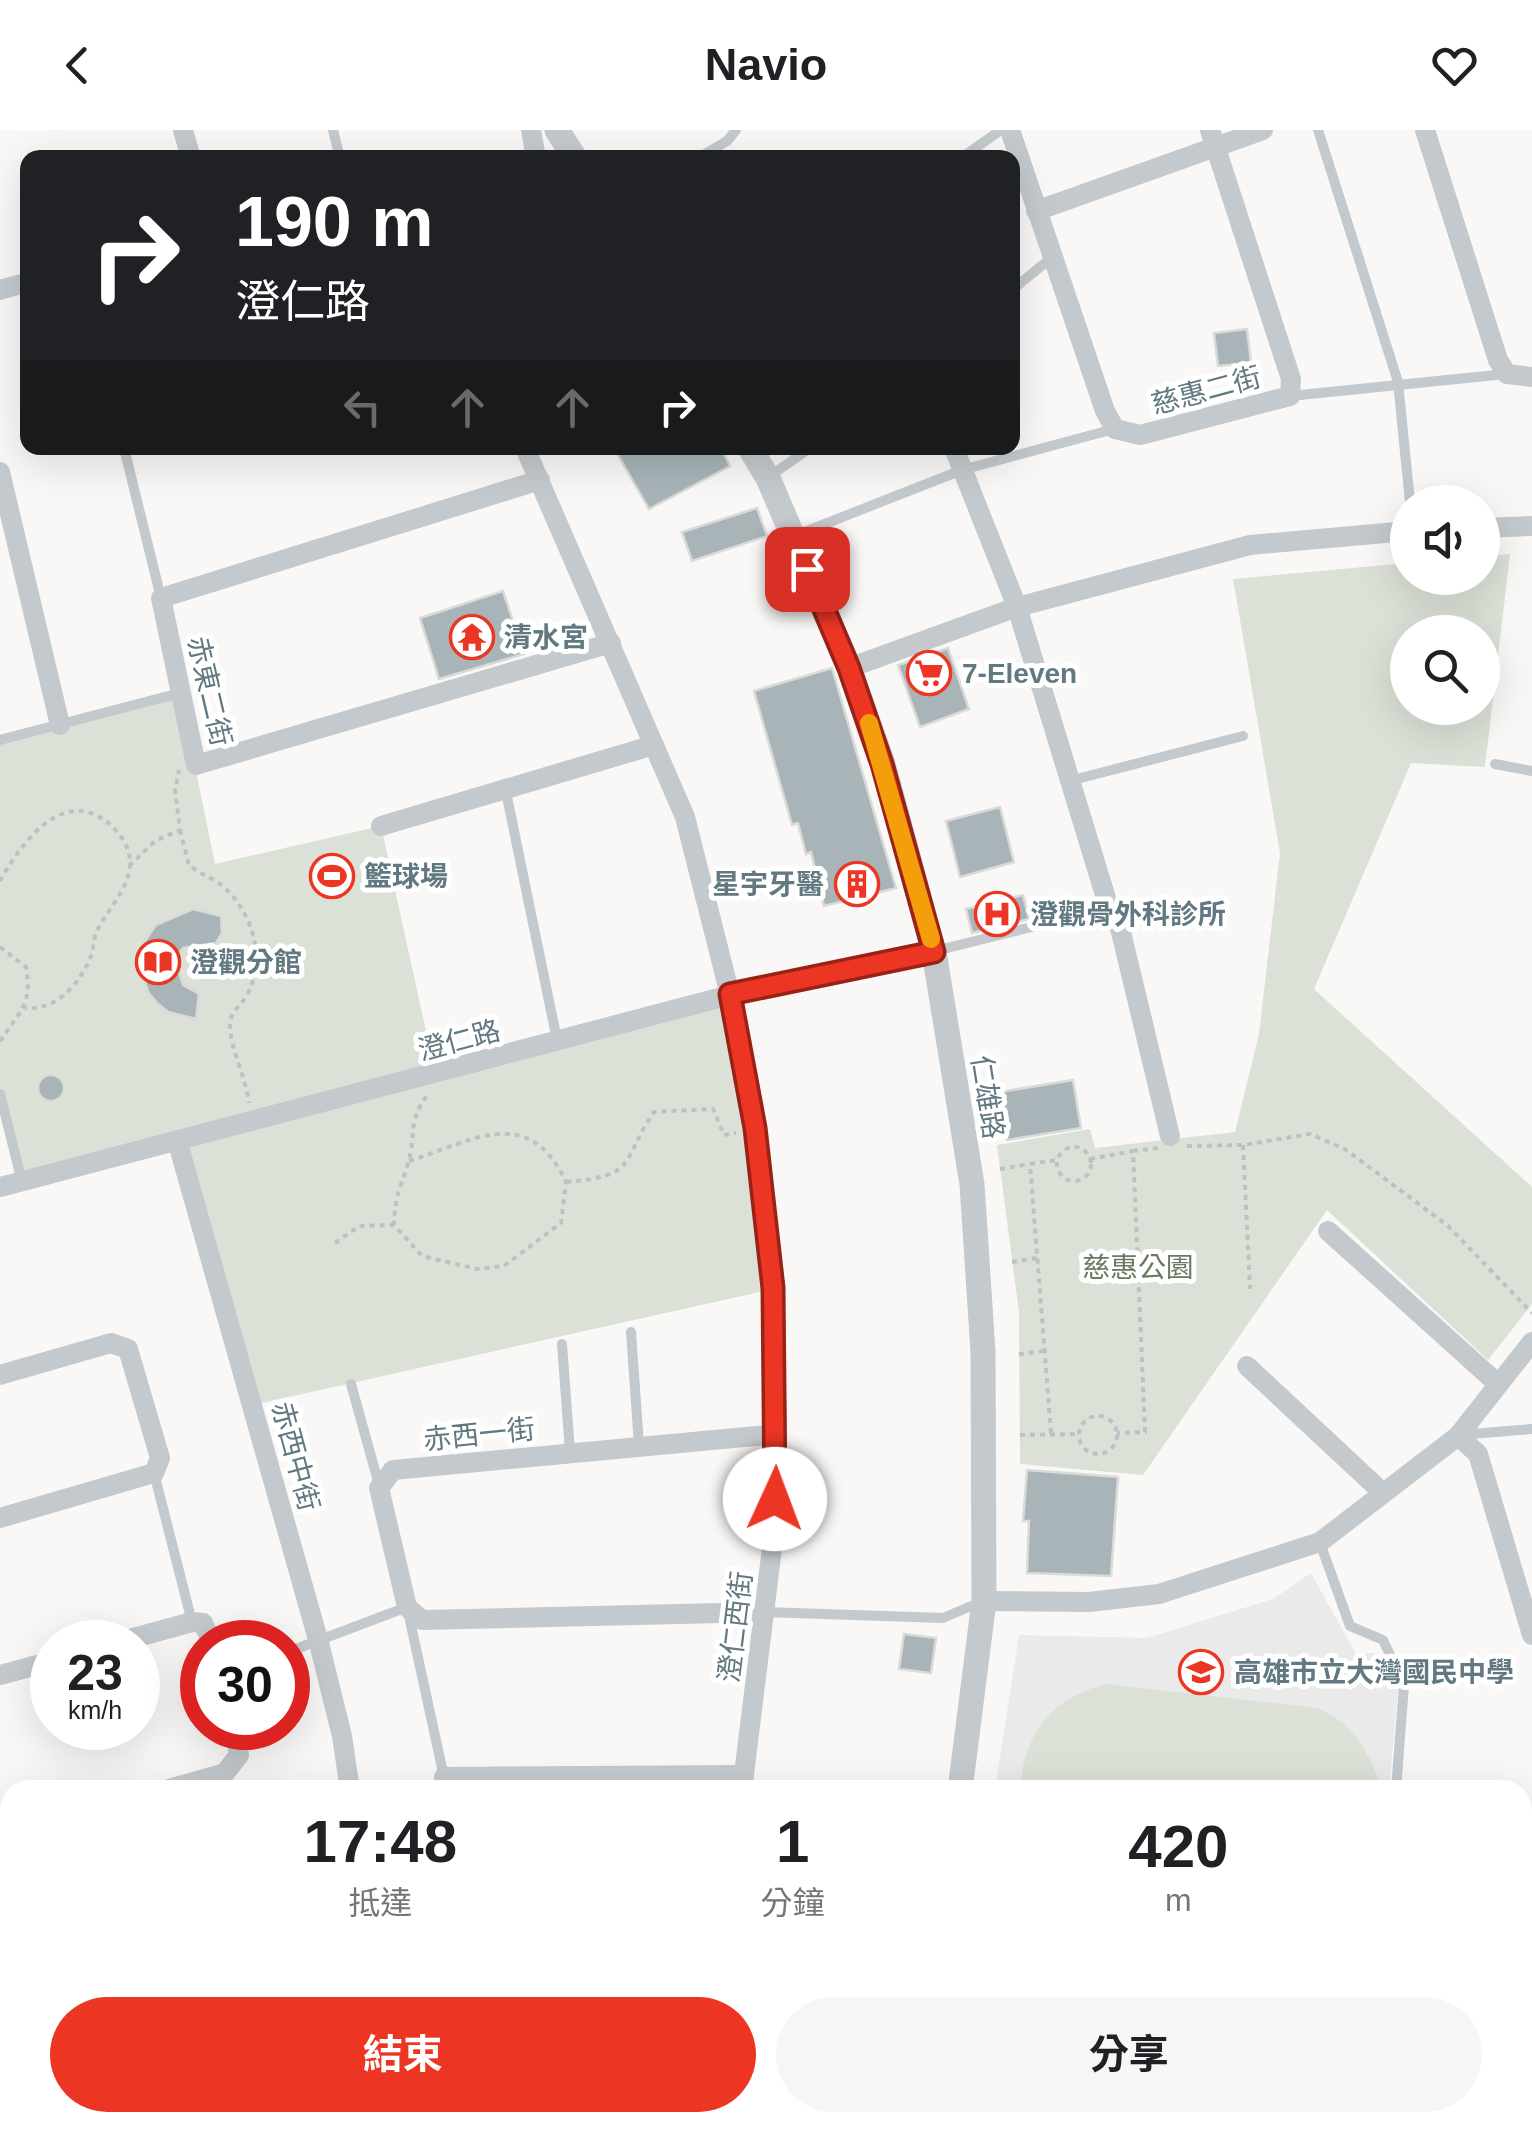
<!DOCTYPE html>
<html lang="zh-TW">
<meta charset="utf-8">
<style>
:root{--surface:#fff;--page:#f6f6f6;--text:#202124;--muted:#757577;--accent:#ec3523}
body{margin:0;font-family:Arial,"Noto Sans TC",sans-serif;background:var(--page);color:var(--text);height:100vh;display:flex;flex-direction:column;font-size:38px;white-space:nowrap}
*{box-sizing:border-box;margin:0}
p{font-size:32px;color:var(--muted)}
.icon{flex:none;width:55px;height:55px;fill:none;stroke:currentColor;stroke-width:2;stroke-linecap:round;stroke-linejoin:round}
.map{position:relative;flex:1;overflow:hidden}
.panel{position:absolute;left:0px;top:1650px;width:1532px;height:352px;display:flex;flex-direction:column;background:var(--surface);border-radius:30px 30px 0 0;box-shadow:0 10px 40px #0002}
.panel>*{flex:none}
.banner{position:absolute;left:20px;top:20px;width:1000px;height:305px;border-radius:20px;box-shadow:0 10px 40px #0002;background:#202124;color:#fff;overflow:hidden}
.buttons{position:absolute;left:1390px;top:355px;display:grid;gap:20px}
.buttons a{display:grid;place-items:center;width:110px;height:110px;border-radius:50%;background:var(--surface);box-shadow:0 10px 40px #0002;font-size:50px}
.speed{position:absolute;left:30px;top:1490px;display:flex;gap:20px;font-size:50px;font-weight:700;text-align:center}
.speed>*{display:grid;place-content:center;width:130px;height:130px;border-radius:50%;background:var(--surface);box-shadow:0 10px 40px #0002;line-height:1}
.speed small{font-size:25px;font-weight:400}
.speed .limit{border:15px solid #d22;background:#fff;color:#111}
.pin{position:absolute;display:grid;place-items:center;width:85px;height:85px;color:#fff;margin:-42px;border-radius:20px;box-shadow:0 5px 15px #0006}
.me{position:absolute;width:110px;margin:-55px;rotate:2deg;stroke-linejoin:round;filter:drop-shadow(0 0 8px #0008)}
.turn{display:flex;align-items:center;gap:35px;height:210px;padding:0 50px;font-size:45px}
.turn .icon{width:130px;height:130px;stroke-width:2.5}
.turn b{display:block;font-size:70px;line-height:85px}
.lanes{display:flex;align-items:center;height:95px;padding:0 50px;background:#0003;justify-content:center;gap:50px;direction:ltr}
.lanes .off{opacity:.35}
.eta{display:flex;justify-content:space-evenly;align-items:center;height:170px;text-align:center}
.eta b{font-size:60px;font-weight:700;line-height:70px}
.action{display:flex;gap:20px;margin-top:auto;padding:20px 50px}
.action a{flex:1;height:115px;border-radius:60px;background:var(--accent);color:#fff;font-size:40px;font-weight:700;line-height:115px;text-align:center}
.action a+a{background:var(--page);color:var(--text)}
header{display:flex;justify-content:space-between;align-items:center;height:130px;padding:0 50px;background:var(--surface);font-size:45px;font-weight:700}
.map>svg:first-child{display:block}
.built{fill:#e9eae9}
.green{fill:#dbe1d7;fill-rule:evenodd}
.building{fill:#a8b4b8;stroke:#dadad8;stroke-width:2.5}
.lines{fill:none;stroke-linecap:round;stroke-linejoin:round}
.path{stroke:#bdc1c3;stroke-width:4;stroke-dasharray:5 5;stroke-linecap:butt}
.service{stroke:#c3c9cc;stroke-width:10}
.minor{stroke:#c3c9cc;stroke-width:20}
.tertiary{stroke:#c3c9cc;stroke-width:25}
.route-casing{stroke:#992217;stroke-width:25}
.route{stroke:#ec3523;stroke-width:18}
.slow{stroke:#f59e0b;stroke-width:18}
.labels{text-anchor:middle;stroke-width:10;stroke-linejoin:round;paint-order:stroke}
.street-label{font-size:28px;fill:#627982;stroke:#fff}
.poi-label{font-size:28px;font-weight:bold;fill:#627982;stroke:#fff;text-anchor:start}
.park-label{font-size:28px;fill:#697a61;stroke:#fff}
</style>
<header><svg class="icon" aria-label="back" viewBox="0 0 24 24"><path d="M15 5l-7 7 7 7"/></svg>Navio<svg class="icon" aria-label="heart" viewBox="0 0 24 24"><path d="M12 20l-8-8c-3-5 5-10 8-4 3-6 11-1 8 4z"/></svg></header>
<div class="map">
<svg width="1532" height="2001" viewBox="0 0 1532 2001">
<rect width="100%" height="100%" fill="#f9f8f6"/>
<g class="built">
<path d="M1311,1443L1356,1524L1380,1523L1398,1560L1389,1660H995L1019,1505L1147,1508L1273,1469Z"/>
<path d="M1523,1807L1532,1830V2001H944L945,1992H1522Z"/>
</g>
<g class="green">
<path d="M1510,424L1485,637L1411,633L1314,859L1532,1057V1174L1488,1230L1327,1080L1143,1345L1020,1334L1019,1182L997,1015L1090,999L1095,1018L1235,1002L1259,904L1280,723L1233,449L1407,433L1408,448H1482L1483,426ZM1408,502H1482V578H1408Z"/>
<path d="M180,563L215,734L381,696L435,942L730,865L773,1159L253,1275L177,1010L22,1052L0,964V610Z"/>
<path d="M1106,1554L1317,1578C1356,1594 1368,1622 1382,1660H1020C1023,1605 1051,1568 1106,1554Z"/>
</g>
<g class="building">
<path d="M1247,199L1251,233L1218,236L1214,203Z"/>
<path d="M614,318H721L730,336L649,379Z"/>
<path d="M757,378L767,406L692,431L682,402Z"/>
<path d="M503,461L524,524L439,549L420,488Z"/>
<path d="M948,518L969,579L920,597L898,535Z"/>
<path d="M832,538L896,758L824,776L811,722L806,724L798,693L792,695L754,561Z"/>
<path d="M1000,677L1014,732L960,747L946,691Z"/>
<path d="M1023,765L1029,789L972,803L966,779Z"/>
<path d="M193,779L221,786L222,803L216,813L183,818L175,830L183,855L199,864L196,889L168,882L157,873L148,862L140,834L145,811L156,795Z"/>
<circle cx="51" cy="958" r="13"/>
<path d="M1073,950L1081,998L1007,1010L1000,962Z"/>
<path d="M1027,1340L1118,1347L1111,1446L1027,1443L1029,1391H1023Z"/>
<path d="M904,1504L936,1508L931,1543L899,1539Z"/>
</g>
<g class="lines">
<g class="path">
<path d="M180,700L189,735C201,745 218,750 228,761C254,788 265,830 248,863C242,876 229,881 230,897C231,920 246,948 249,973"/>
<path d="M129,736L155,711L180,700L175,660L179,640"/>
<path d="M0,751C18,719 55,664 98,686C111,693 123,706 128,720C138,752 107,778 96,803C93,810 94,819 91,826C80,854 56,881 25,878"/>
<path d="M0,817L26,837C33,876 19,881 0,912"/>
<path d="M1243,1015L1250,1159"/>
<path d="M1187,1016L1243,1015L1310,1004L1345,1019L1448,1096L1532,1183"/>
<circle cx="1074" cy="1034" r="17"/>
<path d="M1133,1021L1158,1018"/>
<path d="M1090,1029L1133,1021L1145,1302L1117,1303"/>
<path d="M409,1031C473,1011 528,972 566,1052L561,1093L504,1136L477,1139L422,1126L394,1095C395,1064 400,1060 408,1033C417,1004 406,994 428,964"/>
<path d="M1000,1039L1030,1034"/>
<path d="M566,1052C640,1046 620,1031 654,982L713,979L724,1005L736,1003"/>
<path d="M335,1113L359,1096L394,1095"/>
<path d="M1012,1132L1037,1128"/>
<path d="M1019,1224L1044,1221"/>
<circle cx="1098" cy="1305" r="19"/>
<path d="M1051,1303L1030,1034L1057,1030"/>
<path d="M1020,1305L1079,1304"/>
</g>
<g class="service">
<path d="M333,0L340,28"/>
<path d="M1318,0L1398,252L1410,372"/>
<path d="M698,28L727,11L736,0"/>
<path d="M961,28L1001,0"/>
<path d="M1012,160L1051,128"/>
<path d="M1290,266L1506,244"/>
<path d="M124,318L161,468"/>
<path d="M770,346L810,318"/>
<path d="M794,406L962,340L1114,299"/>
<path d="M0,610L180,563"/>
<path d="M1495,634L1532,641"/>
<path d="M1073,650L1243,606"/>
<path d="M505,657L557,910"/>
<path d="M935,821L1108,778"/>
<path d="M0,964L22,1052"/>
<path d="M631,1202L639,1315"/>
<path d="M562,1214L570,1322"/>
<path d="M351,1254L379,1355"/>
<path d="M1459,1305L1532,1299"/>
<path d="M154,1343L192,1492"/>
<path d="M1320,1413L1350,1496L1383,1510L1404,1555L1396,1660"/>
<path d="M764,1482L943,1488L983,1471"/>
<path d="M288,1522L407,1477L444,1647"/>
<path d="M381,1992V2001"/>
</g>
<g class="minor">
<path d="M183,0L191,28"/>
<path d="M531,0L536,28"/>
<path d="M1010,0L1105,281L1115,299L1140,305L1290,266L1291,249L1210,0"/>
<path d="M1425,0L1498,230L1507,244L1532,247"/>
<path d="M1036,81L1263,0"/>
<path d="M0,160L28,152"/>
<path d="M525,318L685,687L730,865L755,998L773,1159L777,1304L774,1402L742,1660"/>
<path d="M954,318L1017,477L1109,778L1120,798L1170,1006"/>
<path d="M0,342L60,595"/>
<path d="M540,350L161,468L196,635L611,513"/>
<path d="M1482,398L1532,396"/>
<path d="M849,538L1017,477L1250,415L1408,401"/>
<path d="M381,696L654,615"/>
<path d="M177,1010L319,1513L342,1606L350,1660"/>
<path d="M0,1057L730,865L934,822"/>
<path d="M1328,1101L1498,1254"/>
<path d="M1247,1236L1383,1363"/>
<path d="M0,1245L111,1213L128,1219L160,1328L154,1343L0,1388"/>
<path d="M1458,1306L1478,1324L1532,1505"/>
<path d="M984,1471L1089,1472L1159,1464L1320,1412L1458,1306L1532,1212"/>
<path d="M764,1482L422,1490L407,1477L379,1358L393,1340L777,1304"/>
<path d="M119,1512L192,1492L203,1493L212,1512"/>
<path d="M0,1545L52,1531"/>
<path d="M444,1647L744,1645"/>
<path d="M165,1660L225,1643L239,1625L234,1598"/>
<path d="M0,1707L10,1704"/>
<path d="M0,1724L10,1771"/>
<path d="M64,1992L68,2001"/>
<path d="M703,2001V1992"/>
</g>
<g class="tertiary">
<path d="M557,0L575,28"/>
<path d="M750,318L768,348L849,538L883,634L934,822L972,1054L983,1222L984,1471L960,1660"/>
<path d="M914,2001L915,1992"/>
</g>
</g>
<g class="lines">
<defs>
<path id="route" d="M775,1369L773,1158L755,998L730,864L934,822L882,634L849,538L807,439"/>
</defs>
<use href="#route" class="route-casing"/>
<use href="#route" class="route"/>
<path class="slow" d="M869,593L931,809"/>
</g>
<defs>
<symbol id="temple-ring" viewBox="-11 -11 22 22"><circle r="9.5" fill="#fff" stroke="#ec3523" stroke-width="1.5"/><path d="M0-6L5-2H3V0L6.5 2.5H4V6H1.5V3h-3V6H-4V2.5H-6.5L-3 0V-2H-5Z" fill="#ec3523"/></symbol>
<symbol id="supermarket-ring" viewBox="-11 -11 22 22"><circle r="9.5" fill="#fff" stroke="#ec3523" stroke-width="1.5"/><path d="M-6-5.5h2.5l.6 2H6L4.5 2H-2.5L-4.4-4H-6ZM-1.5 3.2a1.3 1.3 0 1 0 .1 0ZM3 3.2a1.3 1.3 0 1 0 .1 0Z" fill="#ec3523"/></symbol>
<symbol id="stadium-ring" viewBox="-11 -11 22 22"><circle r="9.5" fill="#fff" stroke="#ec3523" stroke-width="1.5"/><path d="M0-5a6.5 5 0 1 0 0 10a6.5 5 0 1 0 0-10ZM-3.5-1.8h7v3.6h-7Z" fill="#ec3523"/></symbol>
<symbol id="building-ring" viewBox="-11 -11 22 22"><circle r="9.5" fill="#fff" stroke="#ec3523" stroke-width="1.5"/><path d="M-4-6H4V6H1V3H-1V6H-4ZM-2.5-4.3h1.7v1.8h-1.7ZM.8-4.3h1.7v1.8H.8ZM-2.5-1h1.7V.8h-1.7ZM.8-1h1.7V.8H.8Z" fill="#ec3523"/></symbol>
<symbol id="hospital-ring" viewBox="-11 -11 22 22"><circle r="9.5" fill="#fff" stroke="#ec3523" stroke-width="1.5"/><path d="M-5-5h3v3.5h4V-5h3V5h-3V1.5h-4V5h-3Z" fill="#ec3523"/></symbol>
<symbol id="library-ring" viewBox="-11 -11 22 22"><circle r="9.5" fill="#fff" stroke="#ec3523" stroke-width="1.5"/><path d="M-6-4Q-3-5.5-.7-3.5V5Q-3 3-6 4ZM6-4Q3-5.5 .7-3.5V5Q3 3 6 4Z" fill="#ec3523"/></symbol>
<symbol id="school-ring" viewBox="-11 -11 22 22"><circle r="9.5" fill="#fff" stroke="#ec3523" stroke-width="1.5"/><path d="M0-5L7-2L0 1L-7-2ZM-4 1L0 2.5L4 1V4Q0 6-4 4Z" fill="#ec3523"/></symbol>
</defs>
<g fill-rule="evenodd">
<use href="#temple-ring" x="447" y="482" width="50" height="50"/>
<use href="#supermarket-ring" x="904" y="518" width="50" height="50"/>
<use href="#stadium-ring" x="307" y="721" width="50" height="50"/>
<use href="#building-ring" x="832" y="729" width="50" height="50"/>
<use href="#hospital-ring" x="972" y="759" width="50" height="50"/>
<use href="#library-ring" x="133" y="807" width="50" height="50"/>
<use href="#school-ring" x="1176" y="1517" width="50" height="50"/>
</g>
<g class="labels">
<g class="street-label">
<text transform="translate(1206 260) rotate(-15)" y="10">慈惠二街</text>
<text transform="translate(210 561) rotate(77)" y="10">赤東二街</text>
<text transform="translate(459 910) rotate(-15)" y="10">澄仁路</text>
<text transform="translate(988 967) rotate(81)" y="10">仁雄路</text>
<text transform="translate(479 1304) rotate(-6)" y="10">赤西一街</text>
<text transform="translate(296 1326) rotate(75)" y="10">赤西中街</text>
<text transform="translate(735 1497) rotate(-83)" y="10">澄仁西街</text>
</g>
<g class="poi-label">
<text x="504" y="517">清水宮</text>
<text x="962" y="553">7-Eleven</text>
<text x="364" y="756">籃球場</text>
<text x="824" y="764" text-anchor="end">星宇牙醫</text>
<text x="1030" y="794">澄觀骨外科診所</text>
<text x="190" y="842">澄觀分館</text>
<text x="1234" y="1552">高雄市立大灣國民中學</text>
</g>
<g class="park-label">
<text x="1138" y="1147">慈惠公園</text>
</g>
</g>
</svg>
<div class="buttons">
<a><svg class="icon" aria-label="sound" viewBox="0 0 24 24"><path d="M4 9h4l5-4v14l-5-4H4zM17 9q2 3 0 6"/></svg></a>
<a><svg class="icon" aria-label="search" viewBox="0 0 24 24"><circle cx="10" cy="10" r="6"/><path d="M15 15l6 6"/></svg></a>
</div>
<div class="speed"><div>23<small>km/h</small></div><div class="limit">30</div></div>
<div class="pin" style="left:807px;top:439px;background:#d93025"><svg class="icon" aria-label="arrive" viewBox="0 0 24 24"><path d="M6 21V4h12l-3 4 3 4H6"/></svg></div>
<svg class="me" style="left:775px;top:1369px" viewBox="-20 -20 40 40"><circle r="19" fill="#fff"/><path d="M0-13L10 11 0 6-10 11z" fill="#ec3523"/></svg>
<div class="banner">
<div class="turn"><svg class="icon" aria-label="right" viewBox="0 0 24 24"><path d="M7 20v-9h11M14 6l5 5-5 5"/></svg><div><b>190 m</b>澄仁路</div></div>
<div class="lanes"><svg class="icon off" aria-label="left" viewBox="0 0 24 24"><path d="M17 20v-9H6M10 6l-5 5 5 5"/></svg><svg class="icon off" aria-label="ahead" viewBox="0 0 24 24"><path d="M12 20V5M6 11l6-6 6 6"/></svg><svg class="icon off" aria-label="ahead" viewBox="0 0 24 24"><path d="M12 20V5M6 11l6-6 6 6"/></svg><svg class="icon" aria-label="right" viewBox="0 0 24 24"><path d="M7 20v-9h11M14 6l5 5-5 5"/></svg></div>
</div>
<section class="panel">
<div class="eta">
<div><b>17:48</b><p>抵達</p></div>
<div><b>1</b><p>分鐘</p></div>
<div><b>420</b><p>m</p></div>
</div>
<div class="action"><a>結束</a><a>分享</a></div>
</section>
</div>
